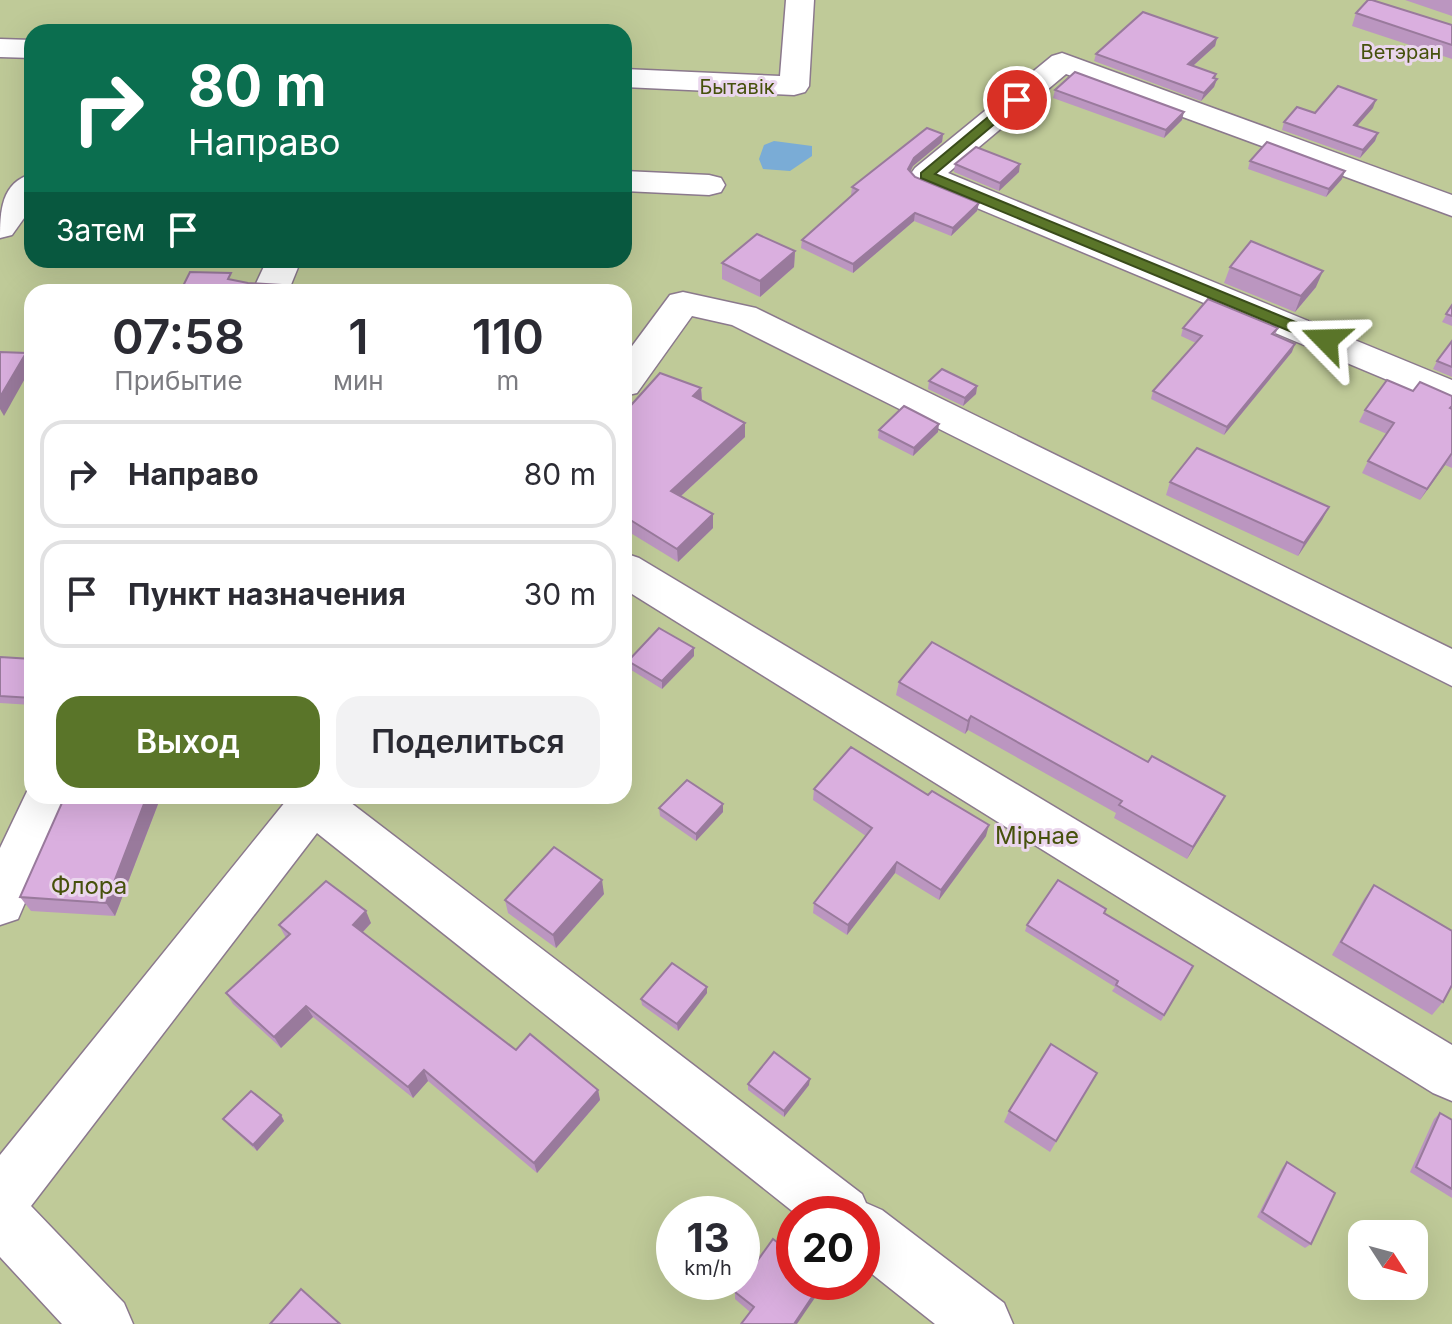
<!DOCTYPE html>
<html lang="ru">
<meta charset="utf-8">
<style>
:root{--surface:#fff;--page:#f2f2f3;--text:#2b2b33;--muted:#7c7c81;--line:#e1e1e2;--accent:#5a7529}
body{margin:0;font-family:Inter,sans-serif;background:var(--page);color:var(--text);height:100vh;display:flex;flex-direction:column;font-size:30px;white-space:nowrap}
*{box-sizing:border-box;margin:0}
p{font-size:26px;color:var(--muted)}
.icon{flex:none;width:44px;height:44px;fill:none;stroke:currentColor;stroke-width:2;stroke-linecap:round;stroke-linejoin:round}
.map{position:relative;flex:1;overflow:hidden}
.details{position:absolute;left:24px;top:284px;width:608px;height:520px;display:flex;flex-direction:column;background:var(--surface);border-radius:24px;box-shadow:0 8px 32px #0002}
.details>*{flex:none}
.banner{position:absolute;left:24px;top:24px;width:608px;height:244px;border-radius:24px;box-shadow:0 8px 32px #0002;background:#0b6e4f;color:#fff;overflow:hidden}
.needle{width:52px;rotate:126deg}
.fabs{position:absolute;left:1348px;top:1220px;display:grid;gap:16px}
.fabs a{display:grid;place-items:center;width:80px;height:80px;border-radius:16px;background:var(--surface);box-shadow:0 8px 32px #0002;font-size:40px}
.speed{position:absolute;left:656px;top:1196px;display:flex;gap:16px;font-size:40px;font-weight:700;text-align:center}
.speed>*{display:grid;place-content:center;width:104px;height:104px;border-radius:50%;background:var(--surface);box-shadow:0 8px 32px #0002;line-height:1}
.speed small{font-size:20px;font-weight:400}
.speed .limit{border:12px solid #d22;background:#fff;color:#111}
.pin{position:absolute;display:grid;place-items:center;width:68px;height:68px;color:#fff;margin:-34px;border:4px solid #fff;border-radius:50%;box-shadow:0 2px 8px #0007}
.me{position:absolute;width:88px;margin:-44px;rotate:292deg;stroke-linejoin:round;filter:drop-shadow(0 0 6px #0008)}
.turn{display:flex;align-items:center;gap:28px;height:168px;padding:0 32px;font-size:36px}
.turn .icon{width:104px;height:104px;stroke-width:2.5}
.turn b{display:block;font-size:56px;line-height:68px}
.then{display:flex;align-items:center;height:76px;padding:0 32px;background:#0003;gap:16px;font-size:30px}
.eta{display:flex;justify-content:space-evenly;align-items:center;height:136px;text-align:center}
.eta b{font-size:48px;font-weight:600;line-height:56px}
.button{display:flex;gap:16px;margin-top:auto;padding:16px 32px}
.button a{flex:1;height:92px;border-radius:24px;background:var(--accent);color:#fff;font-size:32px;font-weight:600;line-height:92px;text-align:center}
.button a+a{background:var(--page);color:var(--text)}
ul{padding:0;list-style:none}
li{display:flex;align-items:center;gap:24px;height:108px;margin:0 16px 12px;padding:0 16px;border:4px solid var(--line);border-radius:24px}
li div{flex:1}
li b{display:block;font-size:30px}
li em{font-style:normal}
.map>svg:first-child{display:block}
.green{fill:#bfca98;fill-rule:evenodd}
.water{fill:#7aacd6}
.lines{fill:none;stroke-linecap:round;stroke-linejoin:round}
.minor-casing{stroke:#8b798d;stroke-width:3}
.minor{fill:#fff;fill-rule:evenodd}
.wall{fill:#bb96c0}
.shaded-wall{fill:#997a9c}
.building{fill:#daafdf;stroke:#997a9c;stroke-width:2}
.route{fill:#5a7529;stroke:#3a4c1b;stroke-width:2}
.labels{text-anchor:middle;stroke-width:6;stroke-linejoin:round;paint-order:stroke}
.far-park-label{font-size:20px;fill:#46510c;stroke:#ead6ed}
.park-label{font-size:24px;fill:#46510c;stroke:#ead6ed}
</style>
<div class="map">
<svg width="1452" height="1324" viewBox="0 0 1452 1324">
<rect width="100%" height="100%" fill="#ead6ed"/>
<path class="green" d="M0,0H1452V1324H0ZM32,32H624V260H32ZM32,292H624V796H32ZM674,1214H742V1282H674ZM794,1214H862V1282H794ZM1362,1234H1414V1286H1362Z"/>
<path class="water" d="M774,141L812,146V156L790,171L763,169L759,159L764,145Z"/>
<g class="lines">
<defs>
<g id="minor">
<path d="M786,0H814L809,86L805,92L794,95L624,87V69L780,76Z"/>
<path d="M0,39L32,40V58L0,57Z"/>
<path d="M1062,53L1452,195V216L1066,74L948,173L1452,380V407L915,182L910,175L915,168L1052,56Z"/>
<path d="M624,171L709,175L721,178L725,185L721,192L709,195L624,191Z"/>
<path d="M32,174V207L12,235L0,238C0,212 1,182 32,174Z"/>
<path d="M267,260H301L288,292H252Z"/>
<path d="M683,292L756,308L1452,649V686L732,325L692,316L637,393L624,396V357L670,295Z"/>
<path d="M624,553L639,558L1452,1045V1101L1433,1093L624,589Z"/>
<path d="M32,781V796H71L18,919L0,925V848Z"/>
<path d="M290,796H342L862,1194L866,1203L882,1210L1004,1303L1013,1324H935L862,1266V1214H796L317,833L31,1206L124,1303L133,1324H62L0,1257V1155Z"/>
</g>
</defs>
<use href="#minor" class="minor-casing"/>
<use href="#minor" class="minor"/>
</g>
<g class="wall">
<path d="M1405,0H1452V16Z"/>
<path d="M1356,13L1452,25V59L1352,26Z"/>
<path d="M1217,38L1215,46L1193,66L1216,74L1215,79H1217L1214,87L1201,101L1094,61L1096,54Z"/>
<path d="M1055,90L1182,120L1164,138L1053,98Z"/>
<path d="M1373,108L1357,126L1378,133L1375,141L1360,158L1282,130L1284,122L1315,113Z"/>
<path d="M943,134L942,142L913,166L910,171L915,177L979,203L977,211L951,236L914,221L853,273L801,248L802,240L852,196L851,195L852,187Z"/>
<path d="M1250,161L1342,179L1326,197L1248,169Z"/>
<path d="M955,164L1019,172L999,191L954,172Z"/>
<path d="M795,251L794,267L760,297L722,279V263Z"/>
<path d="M1230,267L1316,287L1295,312L1224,283Z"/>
<path d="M1452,305V326L1442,322Z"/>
<path d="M1183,328H1278L1275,335L1292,352L1224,435L1151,399L1153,391L1196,343L1181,336Z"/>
<path d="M1452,341V377L1433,369L1437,361Z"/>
<path d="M929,381L977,386L976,394L963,406L928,389Z"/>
<path d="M701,388L702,401L745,423V437L680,497L713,528L678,562L624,529V413Z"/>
<path d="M1413,391L1452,396V468L1445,465L1420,500L1362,473L1368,461L1387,434L1359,422L1365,410Z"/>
<path d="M879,430L938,432L913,456L878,438Z"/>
<path d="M1170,482L1329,507L1322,520L1298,556L1166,495Z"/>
<path d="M694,656L662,689L628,668V661Z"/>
<path d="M0,657L32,659V705L0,703Z"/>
<path d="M899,682L1148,762L1225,796L1218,809L1187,859L1114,818L1116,813L968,730L965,734L896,695Z"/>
<path d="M814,789L986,836L939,900L895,873L847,935L813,913L814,903L866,836L813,800Z"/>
<path d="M65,796H172L170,800L160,799L115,916L31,911L20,897Z"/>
<path d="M659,808L723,812L696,841L660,816Z"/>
<path d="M1374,885L1443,1002L1432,1015L1332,955L1364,899Z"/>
<path d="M604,894L556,948L508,913L505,900Z"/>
<path d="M1104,913L1193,966L1161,1021L1112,991L1115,987L1025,931L1027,925Z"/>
<path d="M371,923L363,932L516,1050L598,1090L600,1100L537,1173L428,1081L413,1098L313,1017L281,1048L233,1004L226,993L286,938L279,925Z"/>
<path d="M707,987V993L678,1031L642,1005L641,999Z"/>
<path d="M1097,1073L1050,1152L1004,1122L1009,1111Z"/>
<path d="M748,1084L809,1085L784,1117L748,1090Z"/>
<path d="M1440,1113L1452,1120V1198L1410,1172L1434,1119Z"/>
<path d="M281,1115L284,1121L257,1151L228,1125L223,1119Z"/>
<path d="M1287,1162L1311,1244L1305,1248L1257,1217L1282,1168Z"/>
<path d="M823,1286L750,1312L735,1299V1292Z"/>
</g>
<g class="shaded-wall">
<path d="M1217,38L1215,46L1186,72L1188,64Z"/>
<path d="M1216,74L1214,82L1217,79L1214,87L1201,101L1204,93Z"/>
<path d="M1376,100L1373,108L1351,133L1354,125Z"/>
<path d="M1184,112L1182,120L1164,138L1166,130Z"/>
<path d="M1378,133L1375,141L1360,158L1363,150Z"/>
<path d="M943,134L942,142L913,166L908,177V169L914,158Z"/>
<path d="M1020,164L1019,172L999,191L1000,183Z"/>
<path d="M1345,171L1342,179L1326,197L1329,189Z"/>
<path d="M979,203L977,211L951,236L953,228Z"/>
<path d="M915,213L914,221L853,273V264Z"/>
<path d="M795,251L794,267L760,297V281Z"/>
<path d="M1323,271L1316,287L1295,312L1301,296Z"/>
<path d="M1295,344L1292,352L1224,435L1227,427Z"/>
<path d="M26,353L32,366L4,416L0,409V397Z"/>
<path d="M977,386L976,394L963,406L965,398Z"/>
<path d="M701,388L702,402L693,396Z"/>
<path d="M745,423V437L671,505V491Z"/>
<path d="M939,424L938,432L913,456L914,448Z"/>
<path d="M1451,453L1445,465L1420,500L1427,489Z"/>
<path d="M1329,507L1322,520L1298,556L1304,543Z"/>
<path d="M713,514V528L678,562L677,549Z"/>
<path d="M694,648V656L662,689V681Z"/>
<path d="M971,716L968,730L965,734L968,721Z"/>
<path d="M147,796H158L160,799L115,916L106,903Z"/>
<path d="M1225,796L1218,809L1187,859L1193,847Z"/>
<path d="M723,804V812L696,841V834Z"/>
<path d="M989,825L986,836L939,900L941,890Z"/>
<path d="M897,862L895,873L847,935L848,925Z"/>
<path d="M602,880L604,894L556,948L553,935Z"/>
<path d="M366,911L371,923L358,937L353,925Z"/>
<path d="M707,987V993L678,1031L677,1024Z"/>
<path d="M306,1006L313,1017L281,1048L274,1037Z"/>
<path d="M424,1070L428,1081L413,1098L408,1087Z"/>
<path d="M810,1079L809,1085L784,1117V1111Z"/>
<path d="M598,1090L600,1100L537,1173L534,1163Z"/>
<path d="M281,1115L284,1121L257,1151L253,1145Z"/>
<path d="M822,1282H824L823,1286L797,1324H794Z"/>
</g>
<g class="building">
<path d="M1368,0H1372L1452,25V45L1356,13Z"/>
<path d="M1143,12L1217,38L1188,64L1216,74L1213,78L1217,79L1204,93L1096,54Z"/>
<path d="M1075,72L1184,112L1166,130L1055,90Z"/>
<path d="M1338,86L1376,100L1354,125L1378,133L1363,150L1284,122L1297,107L1315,113Z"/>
<path d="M927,128L943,134L914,158L908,169L915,177L979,203L953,228L915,213L853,264L802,240L858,190L852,187Z"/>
<path d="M1267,142L1345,171L1329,189L1250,161Z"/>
<path d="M976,147L1020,164L1000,183L955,164Z"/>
<path d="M757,234L795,251L760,281L722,263Z"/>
<path d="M1251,241L1323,271L1301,296L1230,267Z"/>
<path d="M190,272L231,273L228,279L248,283L345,289L344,292H180Z"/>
<path d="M488,290L528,292H487Z"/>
<path d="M1208,299L1278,328L1272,334L1295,344L1227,427L1153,391L1202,336L1183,328Z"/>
<path d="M1452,305V316L1446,314Z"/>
<path d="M1452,341V367L1437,361Z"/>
<path d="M0,352L26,353L0,397Z"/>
<path d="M942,369L977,386L965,398L929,381Z"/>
<path d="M660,373L701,388L693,396L745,423L671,491L713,514L677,549L624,516V413Z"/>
<path d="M1387,380L1413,391L1420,382L1452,396V406L1450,408L1452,409V453L1427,489L1368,461L1394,423L1365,410Z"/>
<path d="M904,406L939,424L914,448L879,430Z"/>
<path d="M1197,448L1329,507L1304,543L1170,482Z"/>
<path d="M659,628L694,648L662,681L628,661Z"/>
<path d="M932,642L1148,762L1152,756L1225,796L1193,847L1119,805L1122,801L971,716L968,721L899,682Z"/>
<path d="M0,657L32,659V698L0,696Z"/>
<path d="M851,747L928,795L932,791L989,825L941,890L897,862L848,925L814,903L872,828L814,789Z"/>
<path d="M687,780L723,804L696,834L659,808Z"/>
<path d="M65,796H147L106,903L20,897Z"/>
<path d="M554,847L602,880L553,935L505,900Z"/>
<path d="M1058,880L1106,909L1104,913L1193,966L1164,1015L1116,985L1118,981L1027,925Z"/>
<path d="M326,881L366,911L353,925L516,1050L530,1034L598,1090L534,1163L424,1070L408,1087L306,1006L274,1037L226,993L290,934L279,925Z"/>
<path d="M1374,885L1452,931V985L1443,1002L1341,942Z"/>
<path d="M672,963L707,987L677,1024L641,999Z"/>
<path d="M1051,1044L1097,1073L1056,1141L1009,1111Z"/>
<path d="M774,1052L810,1079L784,1111L748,1084Z"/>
<path d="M251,1091L281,1115L253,1145L223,1119Z"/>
<path d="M1440,1113L1452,1120V1189L1416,1167Z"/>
<path d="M1287,1162L1335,1193L1311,1244L1262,1212Z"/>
<path d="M773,1239L794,1255V1282H822L794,1324H741L754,1307L735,1292Z"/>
<path d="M301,1289L340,1324H270Z"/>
</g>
<path class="route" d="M1012,97L1023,100L935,174L1332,337V344H1321L921,178V173Z"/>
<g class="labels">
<g class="far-park-label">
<text x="1401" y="59">Ветэран</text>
<text x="737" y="94">Бытавік</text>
</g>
<g class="park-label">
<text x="1037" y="844">Мірнае</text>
<text x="89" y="894">Флора</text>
</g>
</g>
</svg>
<div class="fabs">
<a><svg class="needle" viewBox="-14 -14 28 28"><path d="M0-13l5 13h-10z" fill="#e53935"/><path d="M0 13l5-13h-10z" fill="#7c7c81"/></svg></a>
</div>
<div class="speed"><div>13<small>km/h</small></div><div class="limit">20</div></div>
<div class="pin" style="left:1017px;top:100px;background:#d93025"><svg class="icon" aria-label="arrive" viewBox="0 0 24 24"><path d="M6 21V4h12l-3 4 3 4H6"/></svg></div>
<svg class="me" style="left:1326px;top:340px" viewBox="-20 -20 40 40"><path d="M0-17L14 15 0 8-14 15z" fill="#5a7529" stroke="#fff" stroke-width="4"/></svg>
<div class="banner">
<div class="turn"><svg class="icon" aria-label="right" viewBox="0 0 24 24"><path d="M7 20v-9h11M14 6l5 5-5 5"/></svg><div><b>80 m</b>Направо</div></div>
<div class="then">Затем<svg class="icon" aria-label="arrive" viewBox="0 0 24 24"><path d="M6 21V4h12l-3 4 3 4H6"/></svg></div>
</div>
<section class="details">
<div class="eta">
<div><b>07:58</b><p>Прибытие</p></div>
<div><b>1</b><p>мин</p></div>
<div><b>110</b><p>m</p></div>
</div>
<ul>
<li><svg class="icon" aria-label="right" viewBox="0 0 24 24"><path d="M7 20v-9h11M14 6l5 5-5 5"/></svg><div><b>Направо</b></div><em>80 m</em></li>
<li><svg class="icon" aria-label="arrive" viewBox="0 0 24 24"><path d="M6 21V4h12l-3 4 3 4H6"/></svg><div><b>Пункт назначения</b></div><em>30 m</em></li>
</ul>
<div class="button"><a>Выход</a><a>Поделиться</a></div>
</section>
</div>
